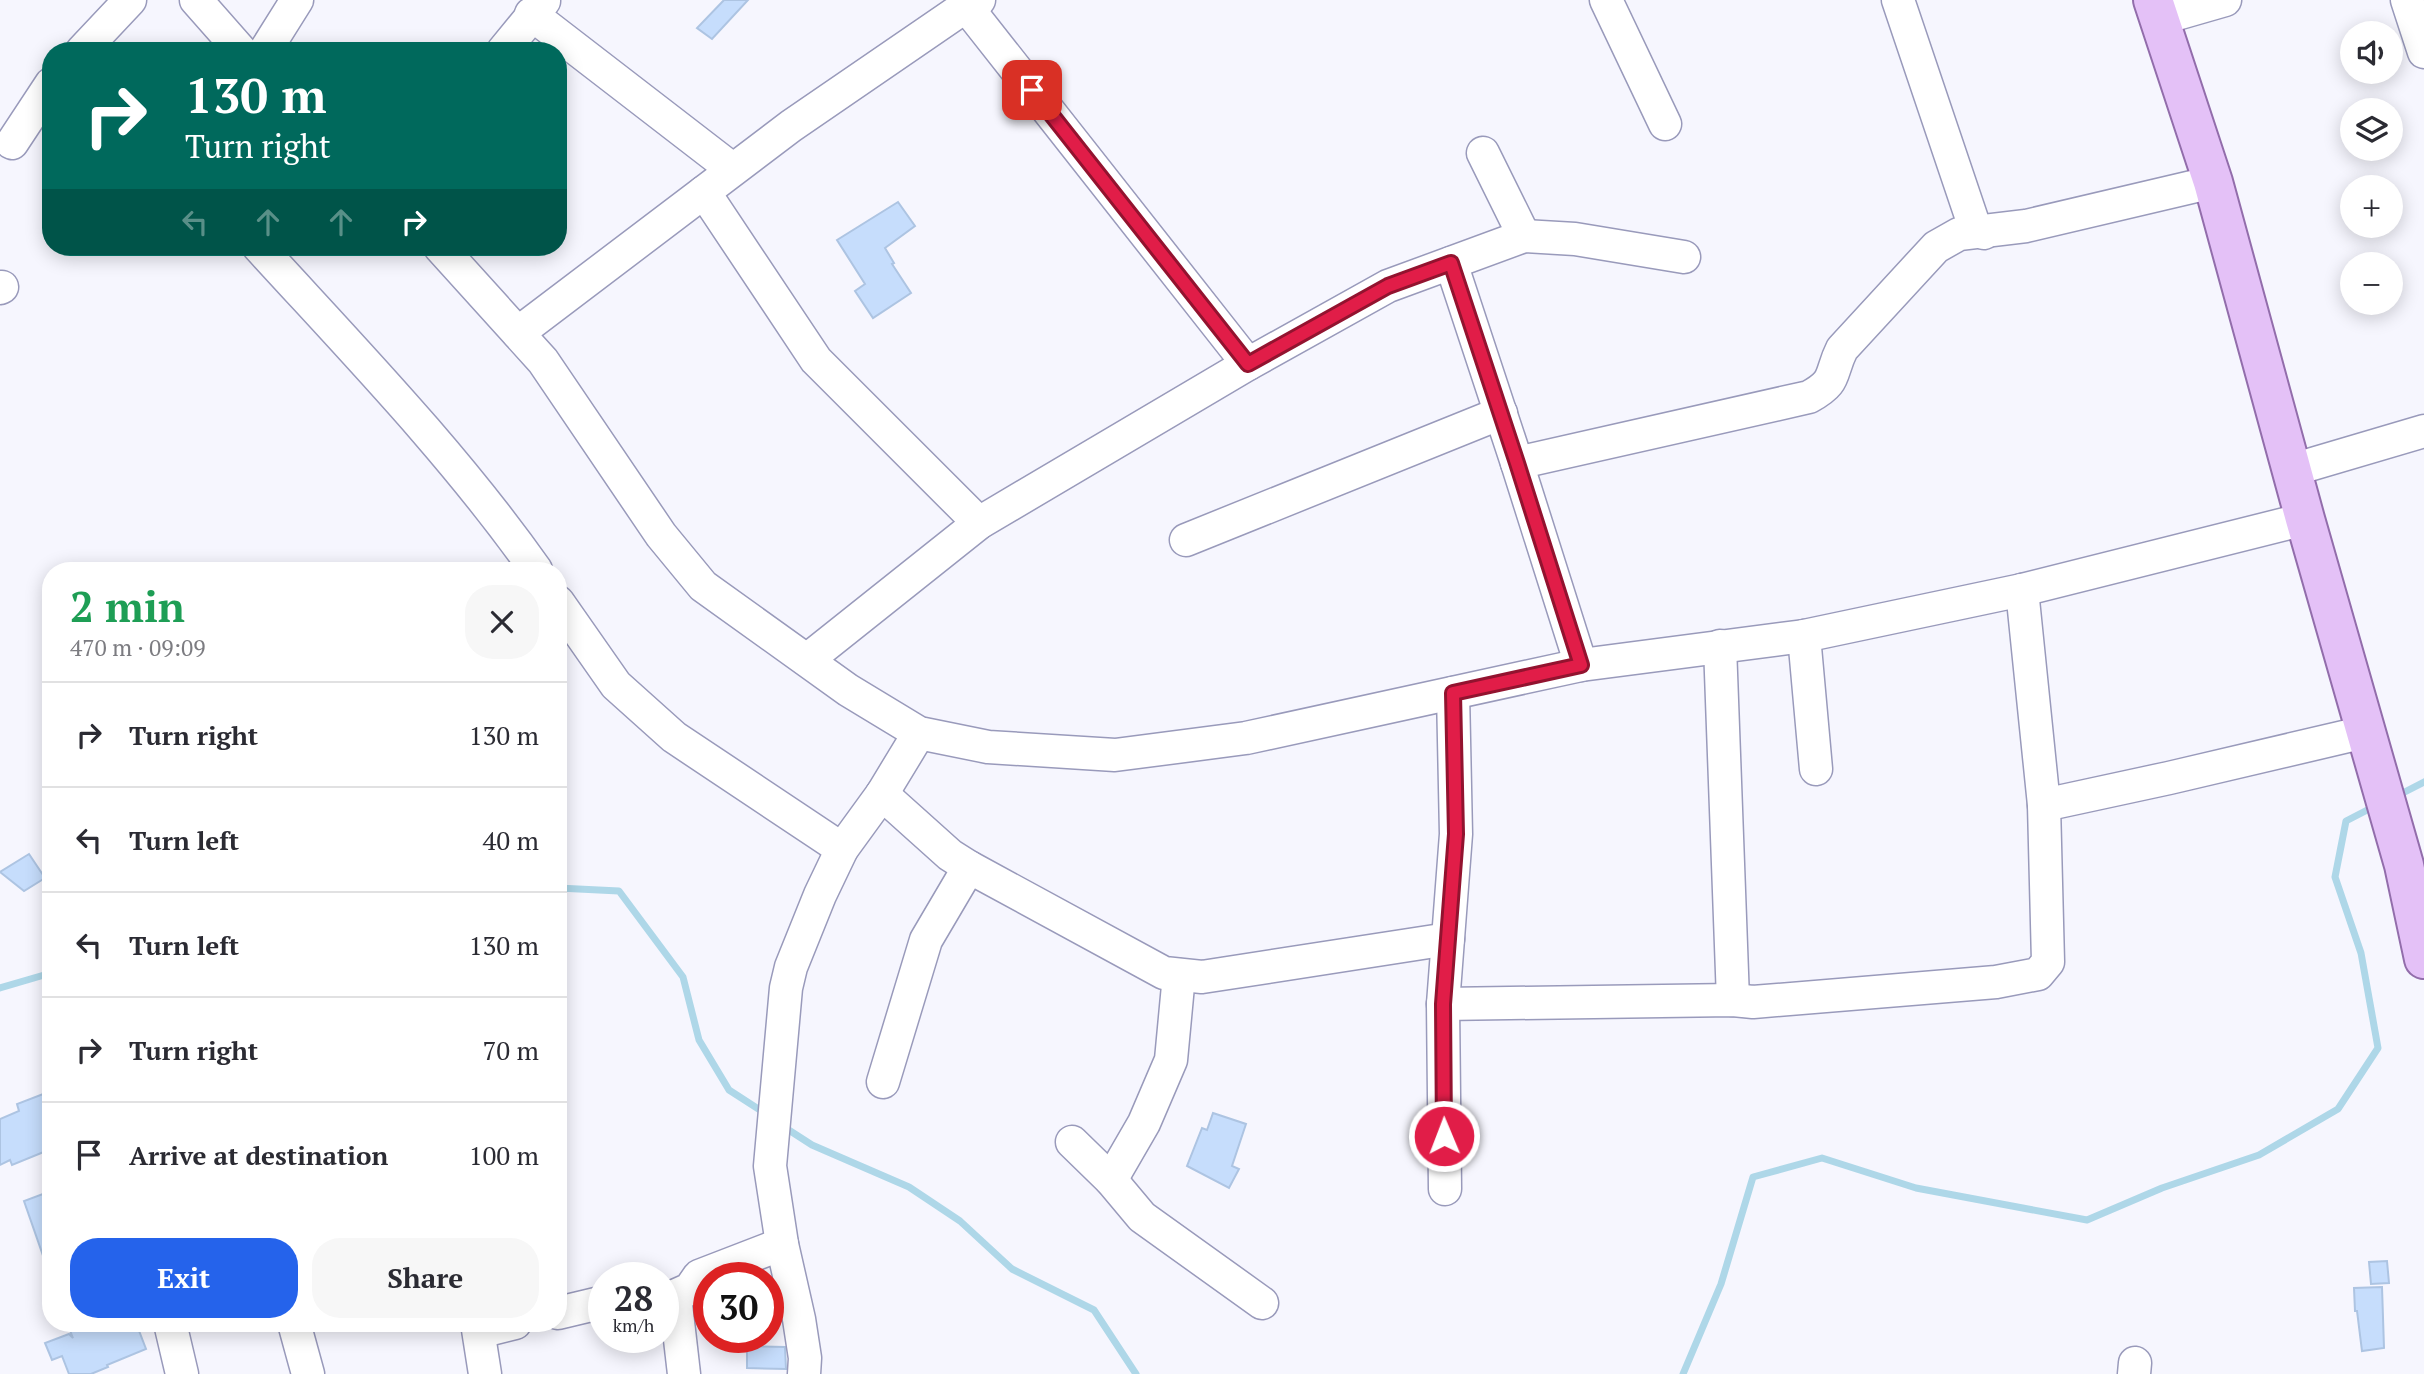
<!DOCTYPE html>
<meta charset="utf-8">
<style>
:root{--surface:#fff;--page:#f7f7f7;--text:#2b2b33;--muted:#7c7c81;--line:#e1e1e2;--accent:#2563eb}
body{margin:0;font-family:"PT Serif",serif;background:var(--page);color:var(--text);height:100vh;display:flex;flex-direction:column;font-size:26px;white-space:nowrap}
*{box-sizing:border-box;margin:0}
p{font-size:23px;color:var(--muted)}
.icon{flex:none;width:38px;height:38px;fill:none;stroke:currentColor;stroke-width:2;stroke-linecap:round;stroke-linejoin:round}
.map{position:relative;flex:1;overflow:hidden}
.details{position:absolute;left:42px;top:562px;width:525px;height:770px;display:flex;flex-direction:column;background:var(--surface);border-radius:28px;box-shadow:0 4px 18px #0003}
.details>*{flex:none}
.top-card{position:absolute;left:42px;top:42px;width:525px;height:214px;border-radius:28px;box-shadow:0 4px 18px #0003;background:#00695c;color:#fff;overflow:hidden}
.controls{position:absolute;left:2340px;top:21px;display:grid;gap:14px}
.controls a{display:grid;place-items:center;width:63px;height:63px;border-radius:50%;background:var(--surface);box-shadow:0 4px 18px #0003;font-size:35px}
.speed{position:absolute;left:588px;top:1262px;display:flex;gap:14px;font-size:35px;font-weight:700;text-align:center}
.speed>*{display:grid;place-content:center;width:91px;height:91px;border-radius:50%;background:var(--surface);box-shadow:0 4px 18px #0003;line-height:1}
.speed small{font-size:18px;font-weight:400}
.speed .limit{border:10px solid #d22;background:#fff;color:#111}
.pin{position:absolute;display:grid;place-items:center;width:60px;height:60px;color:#fff;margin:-30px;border-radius:14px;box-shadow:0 4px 10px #0006}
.me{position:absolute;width:77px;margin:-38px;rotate:359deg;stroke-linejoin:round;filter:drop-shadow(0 0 5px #0008)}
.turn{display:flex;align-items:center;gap:24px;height:147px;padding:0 28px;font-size:32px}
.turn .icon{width:91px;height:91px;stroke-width:2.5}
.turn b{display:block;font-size:49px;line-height:60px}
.lanes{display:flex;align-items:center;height:66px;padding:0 28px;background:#0003;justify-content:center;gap:35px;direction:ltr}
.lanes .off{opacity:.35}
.round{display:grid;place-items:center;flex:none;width:74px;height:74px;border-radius:28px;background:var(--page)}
.headline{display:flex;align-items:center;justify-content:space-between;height:119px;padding:0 28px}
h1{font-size:42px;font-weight:700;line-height:52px;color:#1e9e55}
.cta{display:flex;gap:14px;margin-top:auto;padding:14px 28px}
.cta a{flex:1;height:80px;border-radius:28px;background:var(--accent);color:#fff;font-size:28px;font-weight:700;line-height:80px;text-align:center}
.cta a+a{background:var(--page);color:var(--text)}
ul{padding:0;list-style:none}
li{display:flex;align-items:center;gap:21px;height:105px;padding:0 28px;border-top:2px solid var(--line)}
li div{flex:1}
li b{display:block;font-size:26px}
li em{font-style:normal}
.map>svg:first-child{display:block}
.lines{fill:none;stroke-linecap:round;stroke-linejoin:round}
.stream{stroke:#aed7e8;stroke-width:7}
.building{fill:#c6ddfc;stroke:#adc4e2;stroke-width:2}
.minor-casing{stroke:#999abb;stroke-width:35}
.major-casing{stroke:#926dab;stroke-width:42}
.minor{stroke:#fff;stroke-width:32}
.major{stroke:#e4c1f7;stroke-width:38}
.route-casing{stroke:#92132f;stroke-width:18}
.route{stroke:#e11d48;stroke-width:12}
</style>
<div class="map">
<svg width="2424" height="1374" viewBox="0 0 2424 1374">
<rect width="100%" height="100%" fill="#f6f6fe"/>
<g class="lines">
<g class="stream">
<path d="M2395,797L2424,782"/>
<path d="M558,888L619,891L683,977L699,1040L729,1090L766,1114"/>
<path d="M0,988L51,973"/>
<path d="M781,1125L812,1145L909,1187L960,1221L1012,1269L1094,1310L1136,1374"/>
<path d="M1683,1374L1721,1284L1753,1177L1822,1158L1916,1188L2087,1220L2162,1188L2259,1155L2338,1109L2378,1048L2361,953L2335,877L2346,821L2375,806"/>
</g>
</g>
<g class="building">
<path d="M724,0H748L712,39L697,28Z"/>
<path d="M898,202L915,226L885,248L894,263L892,264L911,293L873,318L855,291L865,284L837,240Z"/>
<path d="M29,854L45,878L24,891L0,872Z"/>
<path d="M51,1091V1149L12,1165L10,1160L0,1165V1119L19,1111L17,1104Z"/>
<path d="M1213,1113L1246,1124L1232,1166L1239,1169L1229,1188L1187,1166L1202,1128L1207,1130Z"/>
<path d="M51,1191V1270H48L24,1201Z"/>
<path d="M2387,1261L2389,1283L2371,1284L2369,1262Z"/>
<path d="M2382,1287L2384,1348L2362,1351L2357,1311H2355L2354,1288Z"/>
<path d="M67,1323H136L146,1349L107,1365L108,1367L91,1374H69L62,1356L52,1360L45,1343L69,1334L73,1338Z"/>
<path d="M747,1346L785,1347L786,1369L747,1368Z"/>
</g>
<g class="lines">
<defs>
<g id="minor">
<path d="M196,0L241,51"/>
<path d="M1606,0L1665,124"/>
<path d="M1898,0L1974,225L1984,233"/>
<path d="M2407,0L2424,52"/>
<path d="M966,6L1248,364"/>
<path d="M531,14L732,169"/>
<path d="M2159,19L2225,0"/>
<path d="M82,51L130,0"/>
<path d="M265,51L297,0"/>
<path d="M503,51L544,1"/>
<path d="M12,143L51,84"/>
<path d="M1483,153L1524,236"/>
<path d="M704,192L816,360L979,523"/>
<path d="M259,247C355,352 454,454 536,570"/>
<path d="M440,247L543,361L661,535L703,586L848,690L919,733L988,747L1115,755L1246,738L1581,665L1804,636L2022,590L2305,519"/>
<path d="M1451,263L1517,463L1581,665"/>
<path d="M0,288L2,287"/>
<path d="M518,333L791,126L966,6L979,0"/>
<path d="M1517,463L1809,397C1838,381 1829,375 1842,349L1936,247L1959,234L2026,226L2213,182"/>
<path d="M2292,470L2424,431"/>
<path d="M1186,540L1501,413"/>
<path d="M558,602L616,685L674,737L842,849"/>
<path d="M1804,636L1816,769"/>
<path d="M1720,646L1733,1000"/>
<path d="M807,660L979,523L1248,364L1388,286L1524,236L1575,239L1684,257"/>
<path d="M882,794L950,855L969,867L1164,973L1202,977L1448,939"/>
<path d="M2044,805L2169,778L2365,732"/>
<path d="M1443,1004L1733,1000L1753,1002L1996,982L2038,974L2048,962L2044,805L2022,590"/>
<path d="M883,1082L926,940L969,867"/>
<path d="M1072,1142L1111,1180L1142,1217L1262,1303"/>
<path d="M1111,1180L1144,1123L1171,1060L1179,975"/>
<path d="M1445,1189L1443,1004L1456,834L1453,693"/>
<path d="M675,1296L684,1374"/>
<path d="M663,1301L690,1289L699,1276L782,1244"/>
<path d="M558,1313L604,1302"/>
<path d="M170,1323L182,1374"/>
<path d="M294,1323L308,1374"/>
<path d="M477,1323L485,1374"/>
<path d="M479,1332L515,1323"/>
<path d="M804,1374L805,1358L799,1319L782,1244L770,1166L786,988L791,967L820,895L842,849L882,794L919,733"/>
<path d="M2134,1374L2135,1363"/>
</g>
<path id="major" d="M2153,0L2213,182L2305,519L2404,865L2424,959"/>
</defs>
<use href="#minor" class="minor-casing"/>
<use href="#major" class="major-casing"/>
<use href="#minor" class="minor"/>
<use href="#major" class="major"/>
</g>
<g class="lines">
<defs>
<path id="route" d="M1032,90L1248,364L1388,286L1451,263L1517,463L1581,665L1453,693L1456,834L1443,1004L1444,1136"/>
</defs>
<use href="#route" class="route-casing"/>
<use href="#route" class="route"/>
</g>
</svg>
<div class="controls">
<a><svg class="icon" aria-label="sound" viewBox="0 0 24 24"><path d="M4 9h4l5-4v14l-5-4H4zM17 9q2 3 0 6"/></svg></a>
<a><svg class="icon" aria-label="layers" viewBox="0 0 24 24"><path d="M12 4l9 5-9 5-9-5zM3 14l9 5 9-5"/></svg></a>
<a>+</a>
<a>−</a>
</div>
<div class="speed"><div>28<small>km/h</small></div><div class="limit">30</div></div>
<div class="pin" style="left:1032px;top:90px;background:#d93025"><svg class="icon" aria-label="arrive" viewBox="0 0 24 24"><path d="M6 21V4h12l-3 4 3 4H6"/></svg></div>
<svg class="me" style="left:1444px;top:1136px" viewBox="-20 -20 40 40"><circle r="17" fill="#e11d48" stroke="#fff" stroke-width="3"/><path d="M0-11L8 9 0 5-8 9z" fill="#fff"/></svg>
<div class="top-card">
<div class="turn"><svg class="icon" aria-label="right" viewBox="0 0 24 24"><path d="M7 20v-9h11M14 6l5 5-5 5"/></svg><div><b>130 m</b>Turn right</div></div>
<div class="lanes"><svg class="icon off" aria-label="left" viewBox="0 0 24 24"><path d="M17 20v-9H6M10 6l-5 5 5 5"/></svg><svg class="icon off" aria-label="ahead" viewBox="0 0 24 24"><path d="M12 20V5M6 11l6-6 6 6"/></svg><svg class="icon off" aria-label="ahead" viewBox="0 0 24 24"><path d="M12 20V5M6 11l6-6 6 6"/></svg><svg class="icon" aria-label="right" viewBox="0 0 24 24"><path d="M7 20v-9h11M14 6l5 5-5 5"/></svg></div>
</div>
<section class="details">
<div class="headline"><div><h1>2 min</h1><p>470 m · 09:09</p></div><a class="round"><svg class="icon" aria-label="close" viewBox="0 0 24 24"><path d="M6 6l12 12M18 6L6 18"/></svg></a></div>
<ul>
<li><svg class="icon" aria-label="right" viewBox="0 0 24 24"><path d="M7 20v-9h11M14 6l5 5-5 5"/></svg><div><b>Turn right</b></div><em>130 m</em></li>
<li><svg class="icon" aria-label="left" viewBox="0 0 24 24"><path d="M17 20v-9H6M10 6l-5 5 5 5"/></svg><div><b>Turn left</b></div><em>40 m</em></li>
<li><svg class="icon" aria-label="left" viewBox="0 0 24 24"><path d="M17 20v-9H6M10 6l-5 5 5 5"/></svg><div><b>Turn left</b></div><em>130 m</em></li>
<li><svg class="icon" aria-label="right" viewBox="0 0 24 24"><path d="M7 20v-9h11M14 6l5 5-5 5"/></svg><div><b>Turn right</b></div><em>70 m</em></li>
<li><svg class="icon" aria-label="arrive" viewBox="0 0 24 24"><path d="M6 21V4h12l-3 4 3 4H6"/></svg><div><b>Arrive at destination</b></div><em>100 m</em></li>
</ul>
<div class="cta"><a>Exit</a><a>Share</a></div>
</section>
</div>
